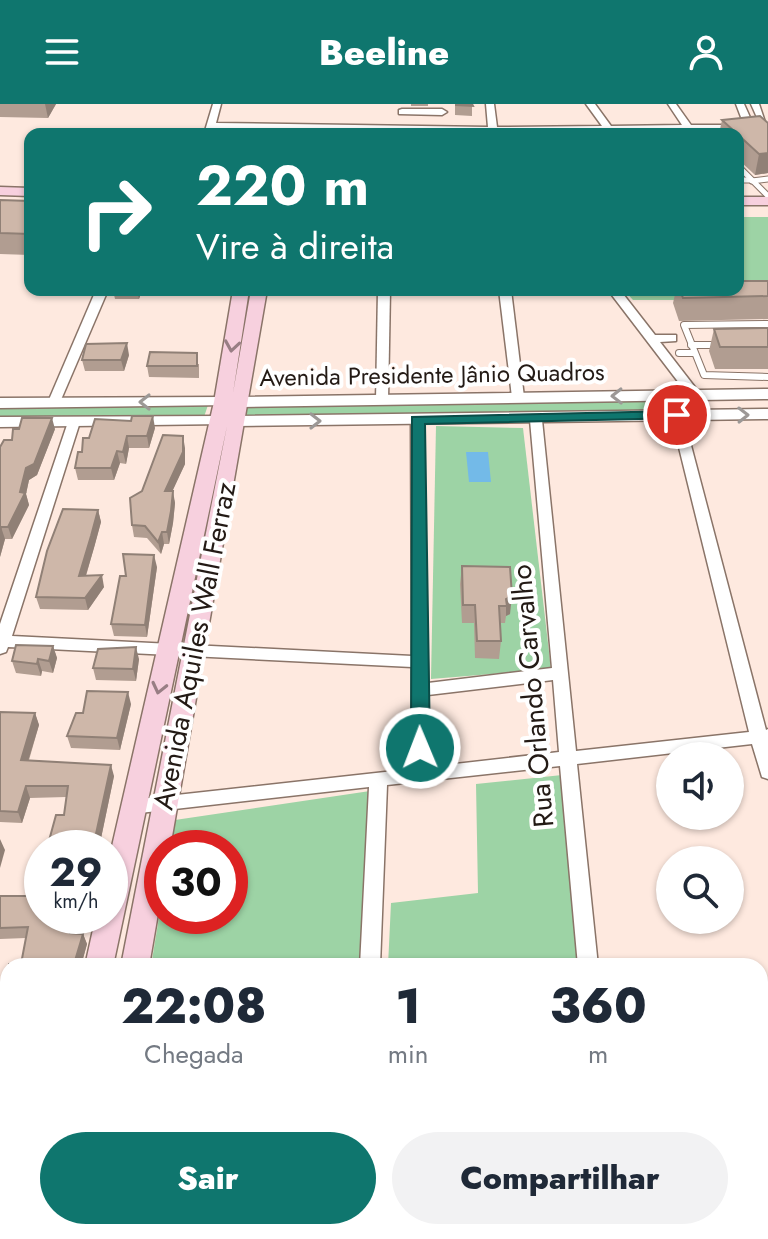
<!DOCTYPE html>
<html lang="pt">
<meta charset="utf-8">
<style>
:root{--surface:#fff;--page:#f2f2f3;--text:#1f2937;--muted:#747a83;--accent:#0f766e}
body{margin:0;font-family:Jost,sans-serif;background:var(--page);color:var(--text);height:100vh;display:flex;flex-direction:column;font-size:30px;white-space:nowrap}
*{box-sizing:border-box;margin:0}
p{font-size:26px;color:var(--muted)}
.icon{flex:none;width:44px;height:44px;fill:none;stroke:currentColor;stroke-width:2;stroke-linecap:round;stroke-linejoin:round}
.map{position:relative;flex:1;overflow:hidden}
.sheet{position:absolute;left:0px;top:854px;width:768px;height:282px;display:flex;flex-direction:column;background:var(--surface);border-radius:24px 24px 0 0;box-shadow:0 2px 6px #0004}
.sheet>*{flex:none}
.banner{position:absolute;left:24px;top:24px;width:720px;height:168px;border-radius:16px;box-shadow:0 2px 6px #0004;background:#0f766e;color:#fff;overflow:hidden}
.tools{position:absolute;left:656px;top:638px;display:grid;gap:16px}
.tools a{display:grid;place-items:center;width:88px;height:88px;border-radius:50%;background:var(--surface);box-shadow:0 2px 6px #0004;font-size:40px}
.speed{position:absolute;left:24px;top:726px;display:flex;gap:16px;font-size:40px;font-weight:700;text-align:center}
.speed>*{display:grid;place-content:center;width:104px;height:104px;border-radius:50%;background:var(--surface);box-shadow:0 2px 6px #0004;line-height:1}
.speed small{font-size:20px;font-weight:400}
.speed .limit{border:12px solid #d22;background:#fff;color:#111}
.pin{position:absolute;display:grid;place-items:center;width:68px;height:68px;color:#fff;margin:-34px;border:4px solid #fff;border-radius:50%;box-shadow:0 2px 8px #0007}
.me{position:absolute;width:88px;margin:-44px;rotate:359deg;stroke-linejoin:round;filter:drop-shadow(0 0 6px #0008)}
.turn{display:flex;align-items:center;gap:28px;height:168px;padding:0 40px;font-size:36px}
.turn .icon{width:104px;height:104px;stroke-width:2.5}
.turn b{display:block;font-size:56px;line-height:68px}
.eta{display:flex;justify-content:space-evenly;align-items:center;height:136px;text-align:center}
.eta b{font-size:48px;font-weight:800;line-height:56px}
.button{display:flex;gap:16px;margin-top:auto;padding:16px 40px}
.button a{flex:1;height:92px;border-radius:48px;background:var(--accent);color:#fff;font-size:32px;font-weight:800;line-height:92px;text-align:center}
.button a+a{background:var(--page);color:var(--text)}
header{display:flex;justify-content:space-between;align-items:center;height:104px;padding:0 40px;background:var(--accent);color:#fff;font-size:36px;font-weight:800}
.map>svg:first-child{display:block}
.green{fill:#9dd3a5}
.water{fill:#73bae8}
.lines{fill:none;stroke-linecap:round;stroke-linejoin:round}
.service-far1-casing{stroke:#8a7468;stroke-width:7}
.service-casing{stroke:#8a7468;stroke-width:8}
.minor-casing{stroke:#8a7468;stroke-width:3}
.tertiary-casing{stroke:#8a7468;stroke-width:3}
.secondary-casing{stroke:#8a7468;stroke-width:3}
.service-far1{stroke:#fff;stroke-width:5}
.service{stroke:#fff;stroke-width:6}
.minor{fill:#fff;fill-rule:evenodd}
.tertiary{fill:#fff;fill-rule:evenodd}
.secondary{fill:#f7d0de;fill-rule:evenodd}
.wall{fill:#b19d91}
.shaded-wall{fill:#908076}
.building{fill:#ceb7a9;stroke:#908076;stroke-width:2}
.oneway{stroke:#987e84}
.oneway2{stroke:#9c9896}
.route{fill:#0f766e;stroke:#0a4d48;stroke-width:2}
.labels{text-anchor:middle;stroke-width:8;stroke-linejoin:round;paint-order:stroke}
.far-street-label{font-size:24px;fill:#231a15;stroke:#fff}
.street-label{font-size:28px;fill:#231a15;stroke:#fff}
</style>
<header><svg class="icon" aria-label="menu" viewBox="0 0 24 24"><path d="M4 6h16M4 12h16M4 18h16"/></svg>Beeline<svg class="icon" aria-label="person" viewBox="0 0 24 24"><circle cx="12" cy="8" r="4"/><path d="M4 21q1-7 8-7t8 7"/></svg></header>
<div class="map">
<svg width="768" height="1135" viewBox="0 0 768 1135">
<rect width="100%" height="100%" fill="#fee9df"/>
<g class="green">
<path d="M738,113H768V196H633L624,186H738Z"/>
<path d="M691,296L692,306L245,311L247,301Z"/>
<path d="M208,301L204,313L0,315V302Z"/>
<path d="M436,322L523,324L551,565L431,575Z"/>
<path d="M562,671L578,862H388L391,799L478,789L476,680Z"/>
<path d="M370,687L361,862H151L162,795V812H230V744H170L175,716Z"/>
</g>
<path class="water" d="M466,348H488L491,378H469Z"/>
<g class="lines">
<defs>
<g id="service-far1">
<path d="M738,62L768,92"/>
<path d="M738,76H751"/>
<path d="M752,77L768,75"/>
</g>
<g id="service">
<path d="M768,220L684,221L704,271L768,273"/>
<path d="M691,241H719"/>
<path d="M679,249H693"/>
</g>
<g id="minor">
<path d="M213,0H221L216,19L488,23L486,0H494L497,23L602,22L586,0H595L611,22L682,21L668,0H676L691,21H744L736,0H744L753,20H768V26L488,30L214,25L212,30H204Z"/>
<path d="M751,0H759L765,18H759Z"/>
<path d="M402,5H442L447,8L442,11L399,10V6Z"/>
<path d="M96,186H108L60,298L58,301H50L48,298Z"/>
<path d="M378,186H390L388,296L382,300L376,296Z"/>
<path d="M499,186H511L524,293L518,297L512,293Z"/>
<path d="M608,186H620L655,231H676V237L660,238L701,291L710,311L709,314H699L689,292Z"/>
<path d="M677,307L683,311L766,626L768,625V675L762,673L752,640L577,660L598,862H578L560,662L387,681L380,862H360L369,683L131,710L125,708L122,703L125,698L131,696L412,665V563L8,543L6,548L0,550V520L68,318L74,314L80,318L12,532L412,552L411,316L417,312L423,316L428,579L552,564L530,316L536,312L542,316L576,647L749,628L671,311ZM553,576L559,648L429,663L428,591Z"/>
<path d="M768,969V989L760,990V970Z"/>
<path d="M0,1019L8,1020V1042L0,1041Z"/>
<path d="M345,1128H367L368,1135H344Z"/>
<path d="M605,1128H627L628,1135H604Z"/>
</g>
<g id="tertiary">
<path d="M768,285V295L241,303L233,298L241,293Z"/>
<path d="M223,293L231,298L229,301L0,304V294Z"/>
<path d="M768,305V315L237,322L229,317L237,312Z"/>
<path d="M219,312L225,314V320L0,323V313Z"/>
</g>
<g id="secondary">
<path d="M0,83L30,84V92L0,91Z"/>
<rect x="738" y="93" width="30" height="8"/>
<path d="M233,186H249L233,289L251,186H267L170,744H162V786L149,862H121L227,322L113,862H85L96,812H110V751L214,298Z"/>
<path d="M28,1128H60L59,1135H27Z"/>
<path d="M73,1128H105L104,1135H72Z"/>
</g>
</defs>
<use href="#service-far1" class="service-far1-casing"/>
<use href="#service" class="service-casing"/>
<use href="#minor" class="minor-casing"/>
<use href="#tertiary" class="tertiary-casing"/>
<use href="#secondary" class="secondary-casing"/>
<use href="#service-far1" class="service-far1"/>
<use href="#service" class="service"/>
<use href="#minor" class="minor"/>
<use href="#tertiary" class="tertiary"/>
<use href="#secondary" class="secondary"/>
</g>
<g class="wall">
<path d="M0,0H56L48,14L0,13Z"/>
<rect x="411" y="0" width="17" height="2"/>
<path d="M455,0H472V12L455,11Z"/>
<path d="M722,16L768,19V69L755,71L738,55V30H719Z"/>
<path d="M0,96L30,97V151L0,150Z"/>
<path d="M768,177V215L679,217L673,199L676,186H738Z"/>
<path d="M113,186H142L139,195H115Z"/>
<path d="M768,224V265H715L709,247L714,225Z"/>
<path d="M129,251L124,267H85L82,256Z"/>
<path d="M199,260V274L149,273L147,262Z"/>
<path d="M155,324L149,344H129L126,360L120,359L114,376H78L75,364L82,348L83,334Z"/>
<path d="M55,325L37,371L29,376L26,390L29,401L12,435H5L0,453V343L12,336Z"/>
<path d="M185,344V360L172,387L175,399L173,419L169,440H164L161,450L147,434L134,433L132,421L142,387Z"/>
<path d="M98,406L101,418L86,472L104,483L88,506L40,505L36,493Z"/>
<path d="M462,462L510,463V510L506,512L505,519H500L501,537L499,555L475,554L474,519H462L460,480Z"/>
<path d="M157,463L147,533L114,532L111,520L126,472Z"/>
<path d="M53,542L57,554L53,569L42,567L41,572L16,569L12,557Z"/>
<path d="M139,555L136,577L96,576L93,564Z"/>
<path d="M131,600L120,646L71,644L67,632L83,609Z"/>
<path d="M0,608L35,609L39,621L29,656L114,672L100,739H103L105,744H47L64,711L66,693L30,694L22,719L0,718Z"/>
<path d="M0,792L42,812H78L76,829L83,830L87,840L81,862H9L21,860L26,834L0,835Z"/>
<path d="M8,896V1016H0V926Z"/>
</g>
<g class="shaded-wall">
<path d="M45,0H56L48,14Z"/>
<path d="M768,49V69L755,71L759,50Z"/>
<path d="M137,186H142L139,195Z"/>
<path d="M127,239L129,251L124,267L121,256Z"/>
<path d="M153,312L155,324L149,344L147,332Z"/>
<path d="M52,314L55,325L37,371L29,376L26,390L29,401L12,435L8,423L20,388L26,364Z"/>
<path d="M127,332L129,344L126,360L123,348Z"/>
<path d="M183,332L185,344V360L167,399L165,387Z"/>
<path d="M117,347L120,359L114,376L111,364Z"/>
<path d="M173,387L175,399L173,419L169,440L167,428Z"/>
<path d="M98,406L101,418L94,444L82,484L79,472Z"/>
<path d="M1,423L5,435L0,453V427Z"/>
<path d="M162,428L164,440L161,450L158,438Z"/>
<path d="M154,451L157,463L147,533L145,521Z"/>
<path d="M102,471L104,483L88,506L85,494Z"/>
<path d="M512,492L510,510L506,512V495Z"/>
<path d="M53,542L57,554L53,569L49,557Z"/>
<path d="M136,543L139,555L136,577L133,565Z"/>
<path d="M38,555L42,567L41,572L37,560Z"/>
<path d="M128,588L131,600L120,646L117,634Z"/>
<path d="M35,609L39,621L25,667L21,656Z"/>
<path d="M111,661L114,672L99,744L94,739Z"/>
<path d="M26,682L30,694L22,719L18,708Z"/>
<path d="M0,735L5,746L0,764Z"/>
<path d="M73,812H78L74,840L70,829Z"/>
<path d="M83,830L87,840L81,862H75L74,860Z"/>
</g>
<g class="building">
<path d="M456,0H472L473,2L456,1Z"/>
<path d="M760,12L768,19V49L759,50L722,16Z"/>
<path d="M0,96L30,97V130L0,129Z"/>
<path d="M738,177H768V192L683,194L680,186H738Z"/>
<path d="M768,224V243H720L714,225Z"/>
<path d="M127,239L121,256H82L86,240Z"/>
<path d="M150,248L197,249V262H147Z"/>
<path d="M132,312H153L147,332H127L123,348L117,347L111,364H75L78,348H82L83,334H89L95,315L131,317Z"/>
<path d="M22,314H52L34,360L26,364L20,388L25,389L8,423H1L0,427V343L4,336H12L13,325H19Z"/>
<path d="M163,331L183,332V348L165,387H173L171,407L167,428H162L158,438L145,422L132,421L130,394L142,387Z"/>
<path d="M63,405L98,406L91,432L79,472L102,471L85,494L36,493L47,447Z"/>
<path d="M123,450L154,451L145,521L111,520L120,472H126Z"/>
<path d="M462,462L510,463L512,492L506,495L507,502H499L501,537H477L475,501H463Z"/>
<path d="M16,541L53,542L49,557L38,555L37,560L12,557Z"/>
<path d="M136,543L133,565L93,564L98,545Z"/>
<path d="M87,587L128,588L117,634L67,632L76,609H83Z"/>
<path d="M0,608L35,609L21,656L111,661L94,739H103V744H47L56,711H64L68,682H26L18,708L0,707Z"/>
<path d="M42,762V812H73L70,829L83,830L74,860H66L65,862H9V860H21L28,823L0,824V792H34Z"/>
<path d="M8,867V884H5Z"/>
<path d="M8,896V1007H0V926Z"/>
</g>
<defs><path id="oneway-chevron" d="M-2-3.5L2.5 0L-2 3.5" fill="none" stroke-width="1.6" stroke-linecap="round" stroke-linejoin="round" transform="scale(2)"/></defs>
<g class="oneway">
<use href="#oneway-chevron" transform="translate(232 242) rotate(99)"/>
<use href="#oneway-chevron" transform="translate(159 584) rotate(103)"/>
</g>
<g class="oneway2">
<use href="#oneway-chevron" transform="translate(617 292) rotate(179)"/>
<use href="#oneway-chevron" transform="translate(145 298) rotate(180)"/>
<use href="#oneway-chevron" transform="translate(743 311) rotate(-1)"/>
<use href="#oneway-chevron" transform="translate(315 317)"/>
</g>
<path class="route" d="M677,307L682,308V314L425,320L430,644L427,649H413L411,644L412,313Z"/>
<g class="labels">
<g class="far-street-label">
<text transform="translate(432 271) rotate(-1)" y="8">Avenida Presidente Jânio Quadros</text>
</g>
<g class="street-label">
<text transform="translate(194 542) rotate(-79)" y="10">Avenida Aquiles Wall Ferraz</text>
<text transform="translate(532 592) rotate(-95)" y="10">Rua Orlando Carvalho</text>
</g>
</g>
</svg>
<div class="tools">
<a><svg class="icon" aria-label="sound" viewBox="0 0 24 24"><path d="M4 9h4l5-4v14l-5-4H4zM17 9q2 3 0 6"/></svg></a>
<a><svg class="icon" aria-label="search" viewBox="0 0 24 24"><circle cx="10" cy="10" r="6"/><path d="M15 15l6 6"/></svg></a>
</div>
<div class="speed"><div>29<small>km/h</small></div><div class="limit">30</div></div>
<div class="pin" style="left:677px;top:311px;background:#d93025"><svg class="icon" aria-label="arrive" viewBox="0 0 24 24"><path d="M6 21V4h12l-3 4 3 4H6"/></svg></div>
<svg class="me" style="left:420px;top:644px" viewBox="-20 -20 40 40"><circle r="17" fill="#0f766e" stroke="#fff" stroke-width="3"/><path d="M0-11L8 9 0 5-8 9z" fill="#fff"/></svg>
<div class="banner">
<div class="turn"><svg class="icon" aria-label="right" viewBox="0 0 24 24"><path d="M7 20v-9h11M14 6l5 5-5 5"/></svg><div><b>220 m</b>Vire à direita</div></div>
</div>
<section class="sheet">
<div class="eta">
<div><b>22:08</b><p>Chegada</p></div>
<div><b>1</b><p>min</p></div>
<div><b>360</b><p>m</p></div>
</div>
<div class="button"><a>Sair</a><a>Compartilhar</a></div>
</section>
</div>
